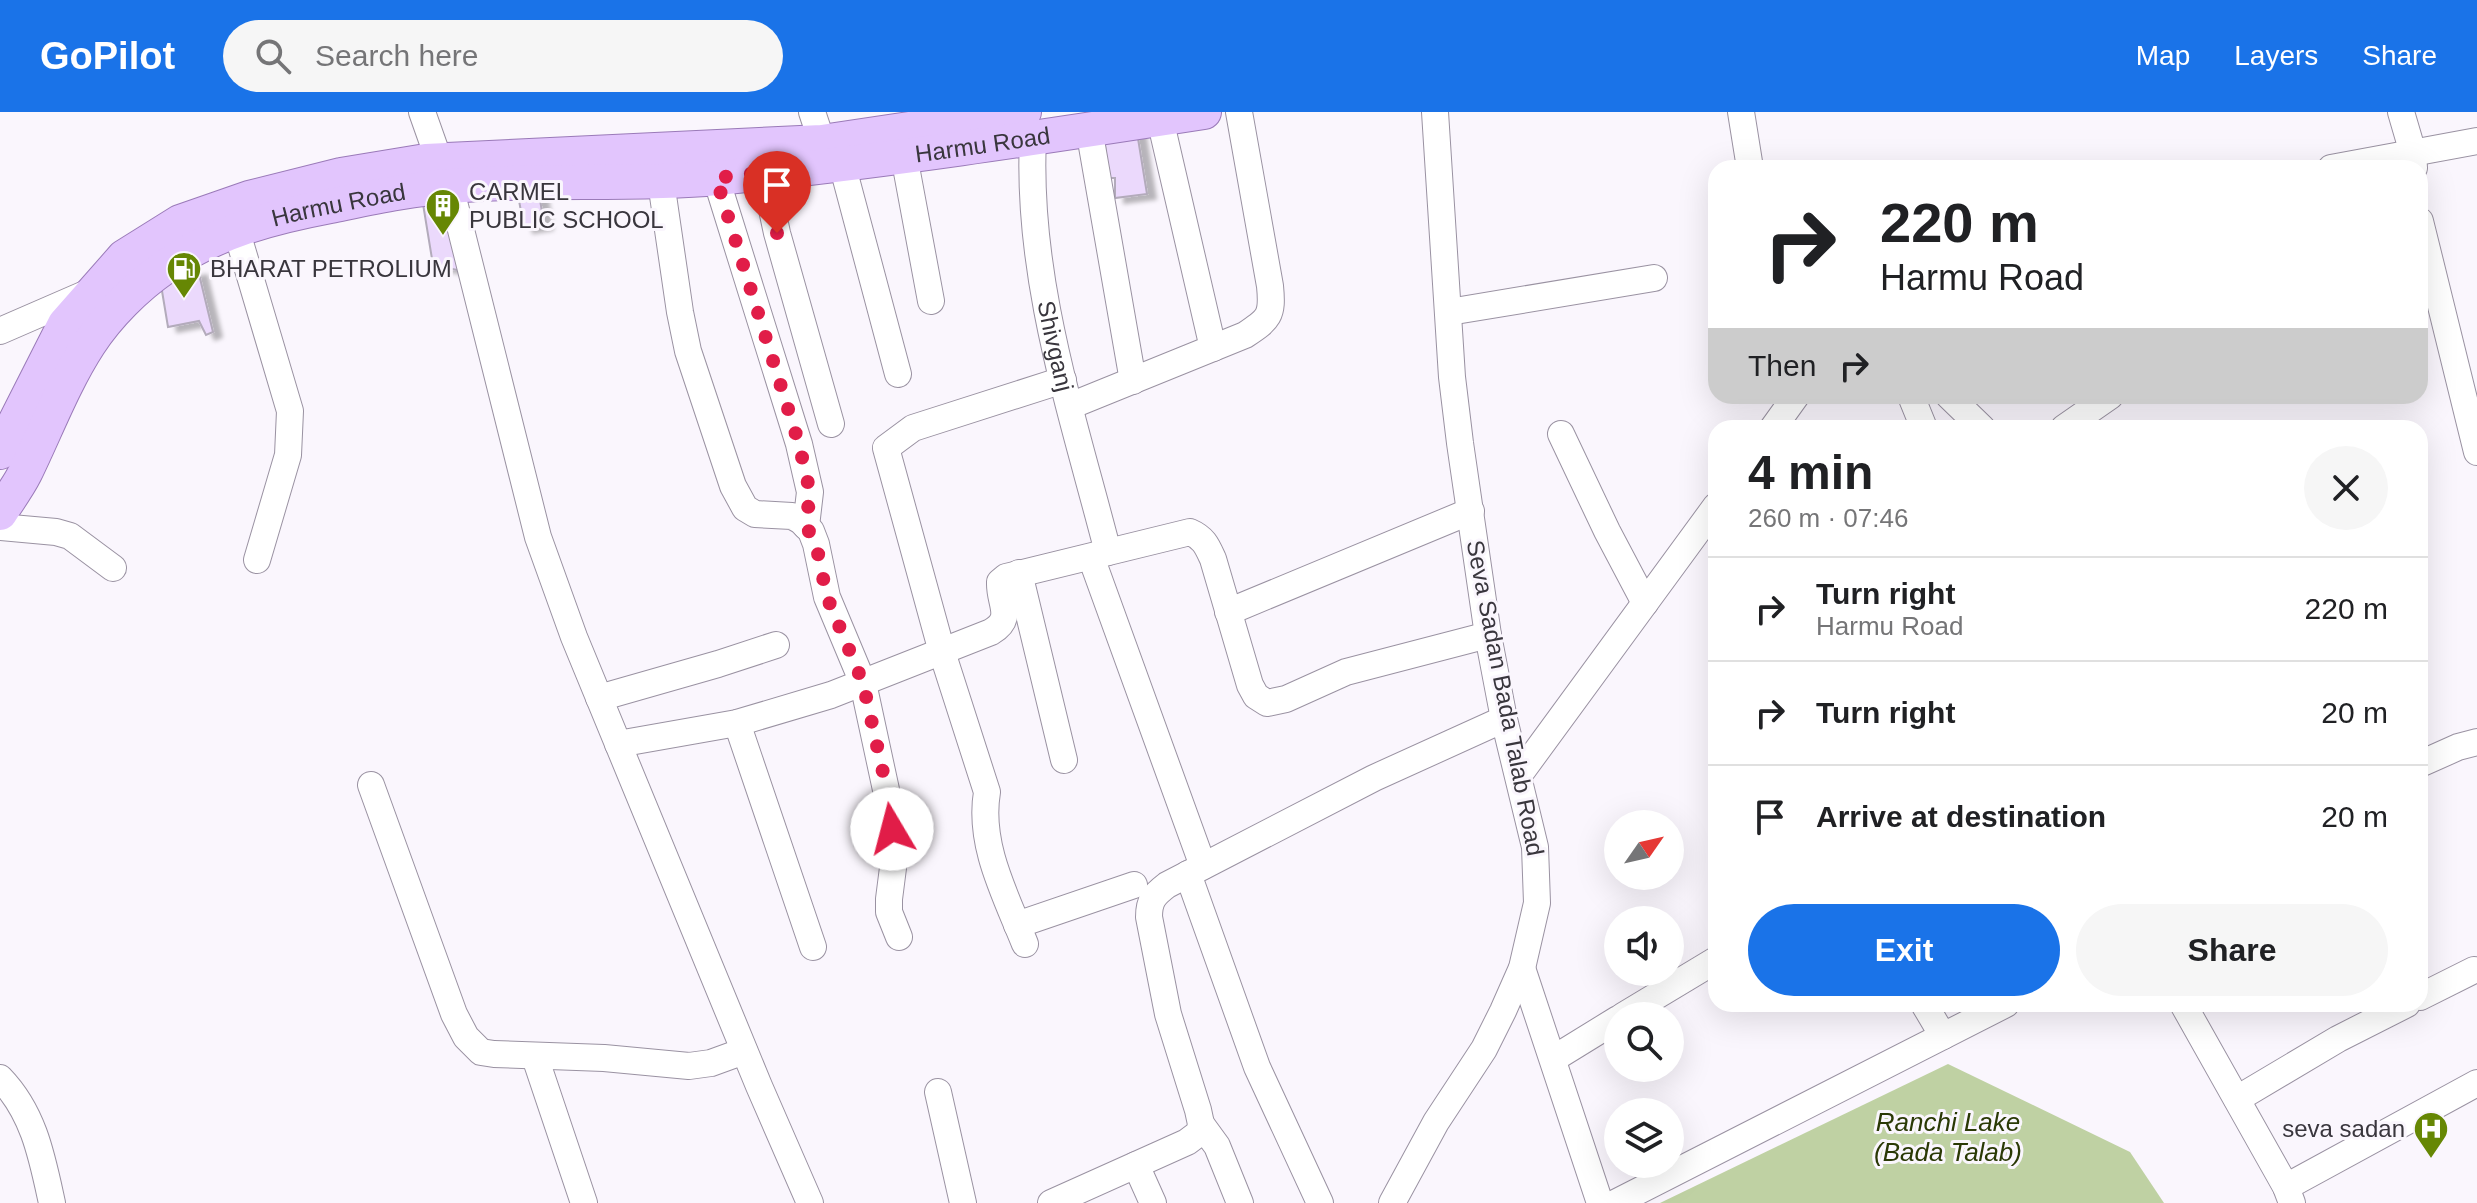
<!DOCTYPE html>
<meta charset="utf-8">
<style>
:root{--surface:#fff;--page:#f6f6f6;--text:#202124;--muted:#757577;--line:#e0e0e0;--accent:#1a73e8}
body{margin:0;font-family:Helvetica,sans-serif;background:var(--page);color:var(--text);height:100vh;display:flex;flex-direction:column;font-size:30px;white-space:nowrap}
*{box-sizing:border-box;margin:0}
p{font-size:26px;color:var(--muted)}
.icon{flex:none;width:44px;height:44px;fill:none;stroke:currentColor;stroke-width:2;stroke-linecap:round;stroke-linejoin:round}
.map{position:relative;flex:1;overflow:hidden}
.sheet{position:absolute;left:1708px;top:308px;width:720px;height:592px;display:flex;flex-direction:column;background:var(--surface);border-radius:24px;box-shadow:0 8px 32px #0002}
.sheet>*{flex:none}
.top-card{position:absolute;left:1708px;top:48px;width:720px;height:244px;border-radius:24px;box-shadow:0 8px 32px #0002;background:#fff;color:var(--text);overflow:hidden}
.needle{width:52px;rotate:56deg}
.fabs{position:absolute;left:1604px;top:698px;display:grid;gap:16px}
.fabs a{display:grid;place-items:center;width:80px;height:80px;border-radius:50%;background:var(--surface);box-shadow:0 8px 32px #0002;font-size:40px}
.pin{position:absolute;display:grid;place-items:center;width:68px;height:68px;color:#fff;margin:-82px -34px;border-radius:50% 50% 50% 0;rotate:-45deg;box-shadow:0 0 8px #0007}
.pin .icon{rotate:45deg}
.me{position:absolute;width:88px;margin:-44px;rotate:352deg;stroke-linejoin:round;filter:drop-shadow(0 0 6px #0008)}
.turn{display:flex;align-items:center;gap:28px;height:168px;padding:0 40px;font-size:36px}
.turn .icon{width:104px;height:104px;stroke-width:2.5}
.turn b{display:block;font-size:56px;line-height:68px}
.then{display:flex;align-items:center;height:76px;padding:0 40px;background:#0003;gap:16px;font-size:30px}
.round{display:grid;place-items:center;flex:none;width:84px;height:84px;border-radius:42px;background:var(--page)}
.summary{display:flex;align-items:center;justify-content:space-between;height:136px;padding:0 40px}
h1{font-size:48px;font-weight:700;line-height:60px}
.primary-button{display:flex;gap:16px;margin-top:auto;padding:16px 40px}
.primary-button a{flex:1;height:92px;border-radius:48px;background:var(--accent);color:#fff;font-size:32px;font-weight:700;line-height:92px;text-align:center}
.primary-button a+a{background:var(--page);color:var(--text)}
ul{padding:0;list-style:none}
li{display:flex;align-items:center;gap:24px;height:104px;padding:0 40px;border-top:2px solid var(--line)}
li div{flex:1}
li b{display:block;font-size:30px}
li em{font-style:normal}
header{display:flex;align-items:center;gap:48px;box-sizing:border-box;height:112px;padding:0 40px;background:var(--accent);color:#fff}
header strong{font-size:38px}
nav{display:flex;gap:44px;margin-inline-start:auto;font-size:28px}
.search{width:560px;height:72px;background:var(--page);display:flex;align-items:center;gap:20px;box-sizing:border-box;padding:0 28px;border-radius:44px;color:var(--muted);font-size:30px}
.map>svg:first-child{display:block}
.water{fill:#bfd1a3}
.building{fill:#ebd9fc;stroke:#b3abbb;stroke-width:2;filter:url(#shadow)}
.lines{fill:none;stroke-linecap:round;stroke-linejoin:round}
.minor-casing{stroke:#9a92a2;stroke-width:28}
.major-casing{stroke:#9a7ab8;stroke-width:36}
.minor{stroke:#fff;stroke-width:26}
.major{stroke:#e2c5fd;stroke-width:34}
.route{stroke:#e11d48;stroke-width:14;stroke-dasharray:0 25.2}
.labels{text-anchor:middle;stroke-width:6;stroke-linejoin:round;paint-order:stroke}
.street-label{font-size:24px;fill:#39363d;stroke:#faf6fd}
.poi-label{font-size:24px;fill:#39363d;stroke:#faf6fd;text-anchor:start}
.water-label{font-size:26px;font-style:italic;fill:#2a3905;stroke:#faf6fd}
</style>
<header>
<strong>GoPilot</strong>
<div class="search"><svg class="icon" aria-label="search" viewBox="0 0 24 24"><circle cx="10" cy="10" r="6"/><path d="M15 15l6 6"/></svg>Search here</div>
<nav><a>Map</a><a>Layers</a><a>Share</a></nav>
</header>
<div class="map">
<svg width="2477" height="1091" viewBox="0 0 2477 1091">
<defs>
<filter id="shadow"><feDropShadow dx="9" dy="5" stdDeviation="2" flood-color="#0004"/></filter>
</defs>
<rect width="100%" height="100%" fill="#faf6fd"/>
<path class="water" d="M1948,952L2130,1040L2164,1091H1660Z"/>
<g class="building">
<path d="M1136,14L1147,82L1115,86V66H1109L1103,17Z"/>
<path d="M539,81L544,113L524,116L518,83Z"/>
<path d="M423,92L454,96L462,159L433,153Z"/>
<path d="M198,158L213,220L206,223L199,209L168,215L160,167Z"/>
</g>
<g class="lines">
<defs>
<g id="minor">
<path d="M422,0L439,48"/>
<path d="M812,0L822,30"/>
<path d="M1741,0L1750,56"/>
<path d="M2401,0L2413,41L2414,56"/>
<path d="M1160,7L1213,236"/>
<path d="M1089,17L1133,269"/>
<path id="s1" d="M1033,26C1026,167 1073,304 1108,440"/>
<path d="M904,44L931,189"/>
<path d="M842,52L898,262"/>
<path d="M2331,56L2477,29"/>
<path d="M764,60L777,121L831,312"/>
<path d="M716,66L799,332L810,380L806,414"/>
<path d="M661,70L680,200L688,239L733,374L745,396L755,402L792,404L801,409L811,419L816,432L827,485L863,571L891,701L894,748L889,787V800L899,825"/>
<path d="M450,74L538,425L574,525L759,974L810,1091"/>
<path d="M2420,109L2477,340"/>
<path d="M236,117L290,299L288,343L257,448"/>
<path d="M1449,200L1654,166"/>
<path d="M0,219L92,179"/>
<path d="M1911,284L1924,316"/>
<path d="M1949,284L1982,316"/>
<path d="M1070,294L1245,223C1269,207 1273,204 1270,174L1239,0"/>
<path d="M1773,316L1796,284"/>
<path d="M2064,316L2110,284"/>
<path d="M1561,322L1607,419L1645,491"/>
<path d="M0,415L56,420L70,424L113,456"/>
<path d="M1091,445L1203,754"/>
<path d="M1019,461L1064,648"/>
<path d="M1228,500L1471,399"/>
<path d="M599,586L718,552L776,533"/>
<path d="M737,611L813,835"/>
<path d="M618,632L737,611L831,583L991,520C1015,506 999,492 1000,470L1006,465L1190,420C1204,426 1207,434 1213,447L1250,573L1256,584L1267,591L1286,587L1346,560L1488,523"/>
<path d="M2420,652L2458,635L2477,630"/>
<path d="M1519,663L1716,394"/>
<path d="M371,673L454,902L466,925L481,940L494,942L604,946L689,954L711,951L744,939"/>
<path d="M1188,762L1257,955L1320,1091"/>
<path d="M1017,813L1134,773"/>
<path d="M1025,832C1006,784 978,733 987,680L942,540L886,336L913,316L1063,268"/>
<path d="M1522,856L1600,1091"/>
<path d="M2420,885L2474,858"/>
<path d="M1924,892L1943,924"/>
<path d="M2183,892L2286,1075L2292,1091"/>
<path d="M1623,904L1716,848"/>
<path d="M535,945L584,1091"/>
<path d="M1553,947L1618,907"/>
<path d="M0,966C34,1001 42,1045 52,1091"/>
<path d="M938,980L963,1091"/>
<path d="M2237,987L2338,927L2407,892"/>
<path d="M1201,1012L1217,1034L1240,1091"/>
<path d="M1136,1053L1153,1091"/>
<path d="M2286,1075L2477,971"/>
<path d="M1051,1091L1187,1030L1199,1021L1201,1012L1198,998L1168,902L1149,805C1149,788 1154,783 1167,773L1374,666L1504,607"/>
<path d="M1392,1091L1436,1010L1484,937L1503,899L1522,856L1537,791L1535,735L1504,607L1488,523L1460,331L1452,265L1435,0"/>
<path d="M1615,1091L2006,892"/>
</g>
<g id="major">
<path d="M0,340L65,212L124,145L180,110L249,86L341,63L426,49L822,30L1024,0"/>
<path id="s2" d="M0,401C8,388 18,375 25,361C46,318 63,272 89,232C108,203 136,175 165,155C214,120 272,105 330,94C370,86 411,77 451,74C539,66 629,74 717,66C880,50 1042,25 1204,0"/>
</g>
</defs>
<use href="#minor" class="minor-casing"/>
<use href="#major" class="major-casing"/>
<use href="#minor" class="minor"/>
<use href="#major" class="major"/>
</g>
<g class="lines">
<path class="route" d="M777,121L764,60L716,66L799,332L810,380L806,414L816,432L827,485L863,571L884,665L892,717"/>
</g>
<defs>
<symbol id="building-pin" viewBox="-11 -11 22 30"><path d="M0 17L-7.5 6A9.5 9.5 0 1 1 7.5 6Z" fill="#668704" stroke="#faf6fd"/><path d="M-4-6H4V6H1V3H-1V6H-4ZM-2.5-4.3h1.7v1.8h-1.7ZM.8-4.3h1.7v1.8H.8ZM-2.5-1h1.7V.8h-1.7ZM.8-1h1.7V.8H.8Z" fill="#fff"/></symbol>
<symbol id="fuel-pin" viewBox="-11 -11 22 30"><path d="M0 17L-7.5 6A9.5 9.5 0 1 1 7.5 6Z" fill="#668704" stroke="#faf6fd"/><path d="M-5.5-6h7V0h2V4h1.3V-2.5L3-4.5l.8-.8L6-3V5H2.5V1h-1V6h-7ZM-4.2-4.7v3.2H.2V-4.7Z" fill="#fff"/></symbol>
<symbol id="hospital-pin" viewBox="-11 -11 22 30"><path d="M0 17L-7.5 6A9.5 9.5 0 1 1 7.5 6Z" fill="#668704" stroke="#faf6fd"/><path d="M-5-5h3v3.5h4V-5h3V5h-3V1.5h-4V5h-3Z" fill="#fff"/></symbol>
</defs>
<g fill-rule="evenodd">
<use href="#building-pin" x="423" y="74" width="40" height="54"/>
<use href="#fuel-pin" x="164" y="137" width="40" height="54"/>
<use href="#hospital-pin" x="2411" y="997" width="40" height="54"/>
</g>
<g class="labels">
<g class="street-label">
<text dy="8" stroke="none"><textPath href="#s2" startOffset="1134">Harmu Road</textPath></text>
<text dy="8" stroke="none"><textPath href="#s2" startOffset="486">Harmu Road</textPath></text>
<text dy="8" stroke="none"><textPath href="#s1" startOffset="210">Shivganj</textPath></text>
<text transform="translate(1505 586) rotate(79)" y="8">Seva Sadan Bada Talab Road</text>
</g>
<g class="poi-label">
<text x="469" y="88">CARMEL<tspan x="469" dy="28">PUBLIC SCHOOL</tspan></text>
<text x="210" y="165">BHARAT PETROLIUM</text>
<text x="2405" y="1025" text-anchor="end">seva sadan</text>
</g>
<g class="water-label">
<text x="1948" y="1019">Ranchi Lake<tspan x="1948" dy="30">(Bada Talab)</tspan></text>
</g>
</g>
</svg>
<div class="fabs">
<a><svg class="needle" viewBox="-14 -14 28 28"><path d="M0-13l5 13h-10z" fill="#e53935"/><path d="M0 13l5-13h-10z" fill="#757577"/></svg></a>
<a><svg class="icon" aria-label="sound" viewBox="0 0 24 24"><path d="M4 9h4l5-4v14l-5-4H4zM17 9q2 3 0 6"/></svg></a>
<a><svg class="icon" aria-label="search" viewBox="0 0 24 24"><circle cx="10" cy="10" r="6"/><path d="M15 15l6 6"/></svg></a>
<a><svg class="icon" aria-label="layers" viewBox="0 0 24 24"><path d="M12 4l9 5-9 5-9-5zM3 14l9 5 9-5"/></svg></a>
</div>
<div class="pin" style="left:777px;top:121px;background:#d93025"><svg class="icon" aria-label="arrive" viewBox="0 0 24 24"><path d="M6 21V4h12l-3 4 3 4H6"/></svg></div>
<svg class="me" style="left:892px;top:717px" viewBox="-20 -20 40 40"><circle r="19" fill="#fff"/><path d="M0-13L10 11 0 6-10 11z" fill="#e11d48"/></svg>
<div class="top-card">
<div class="turn"><svg class="icon" aria-label="right" viewBox="0 0 24 24"><path d="M7 20v-9h11M14 6l5 5-5 5"/></svg><div><b>220 m</b>Harmu Road</div></div>
<div class="then">Then<svg class="icon" aria-label="right" viewBox="0 0 24 24"><path d="M7 20v-9h11M14 6l5 5-5 5"/></svg></div>
</div>
<section class="sheet">
<div class="summary"><div><h1>4 min</h1><p>260 m · 07:46</p></div><a class="round"><svg class="icon" aria-label="close" viewBox="0 0 24 24"><path d="M6 6l12 12M18 6L6 18"/></svg></a></div>
<ul>
<li><svg class="icon" aria-label="right" viewBox="0 0 24 24"><path d="M7 20v-9h11M14 6l5 5-5 5"/></svg><div><b>Turn right</b><p>Harmu Road</p></div><em>220 m</em></li>
<li><svg class="icon" aria-label="right" viewBox="0 0 24 24"><path d="M7 20v-9h11M14 6l5 5-5 5"/></svg><div><b>Turn right</b></div><em>20 m</em></li>
<li><svg class="icon" aria-label="arrive" viewBox="0 0 24 24"><path d="M6 21V4h12l-3 4 3 4H6"/></svg><div><b>Arrive at destination</b></div><em>20 m</em></li>
</ul>
<div class="primary-button"><a>Exit</a><a>Share</a></div>
</section>
</div>
